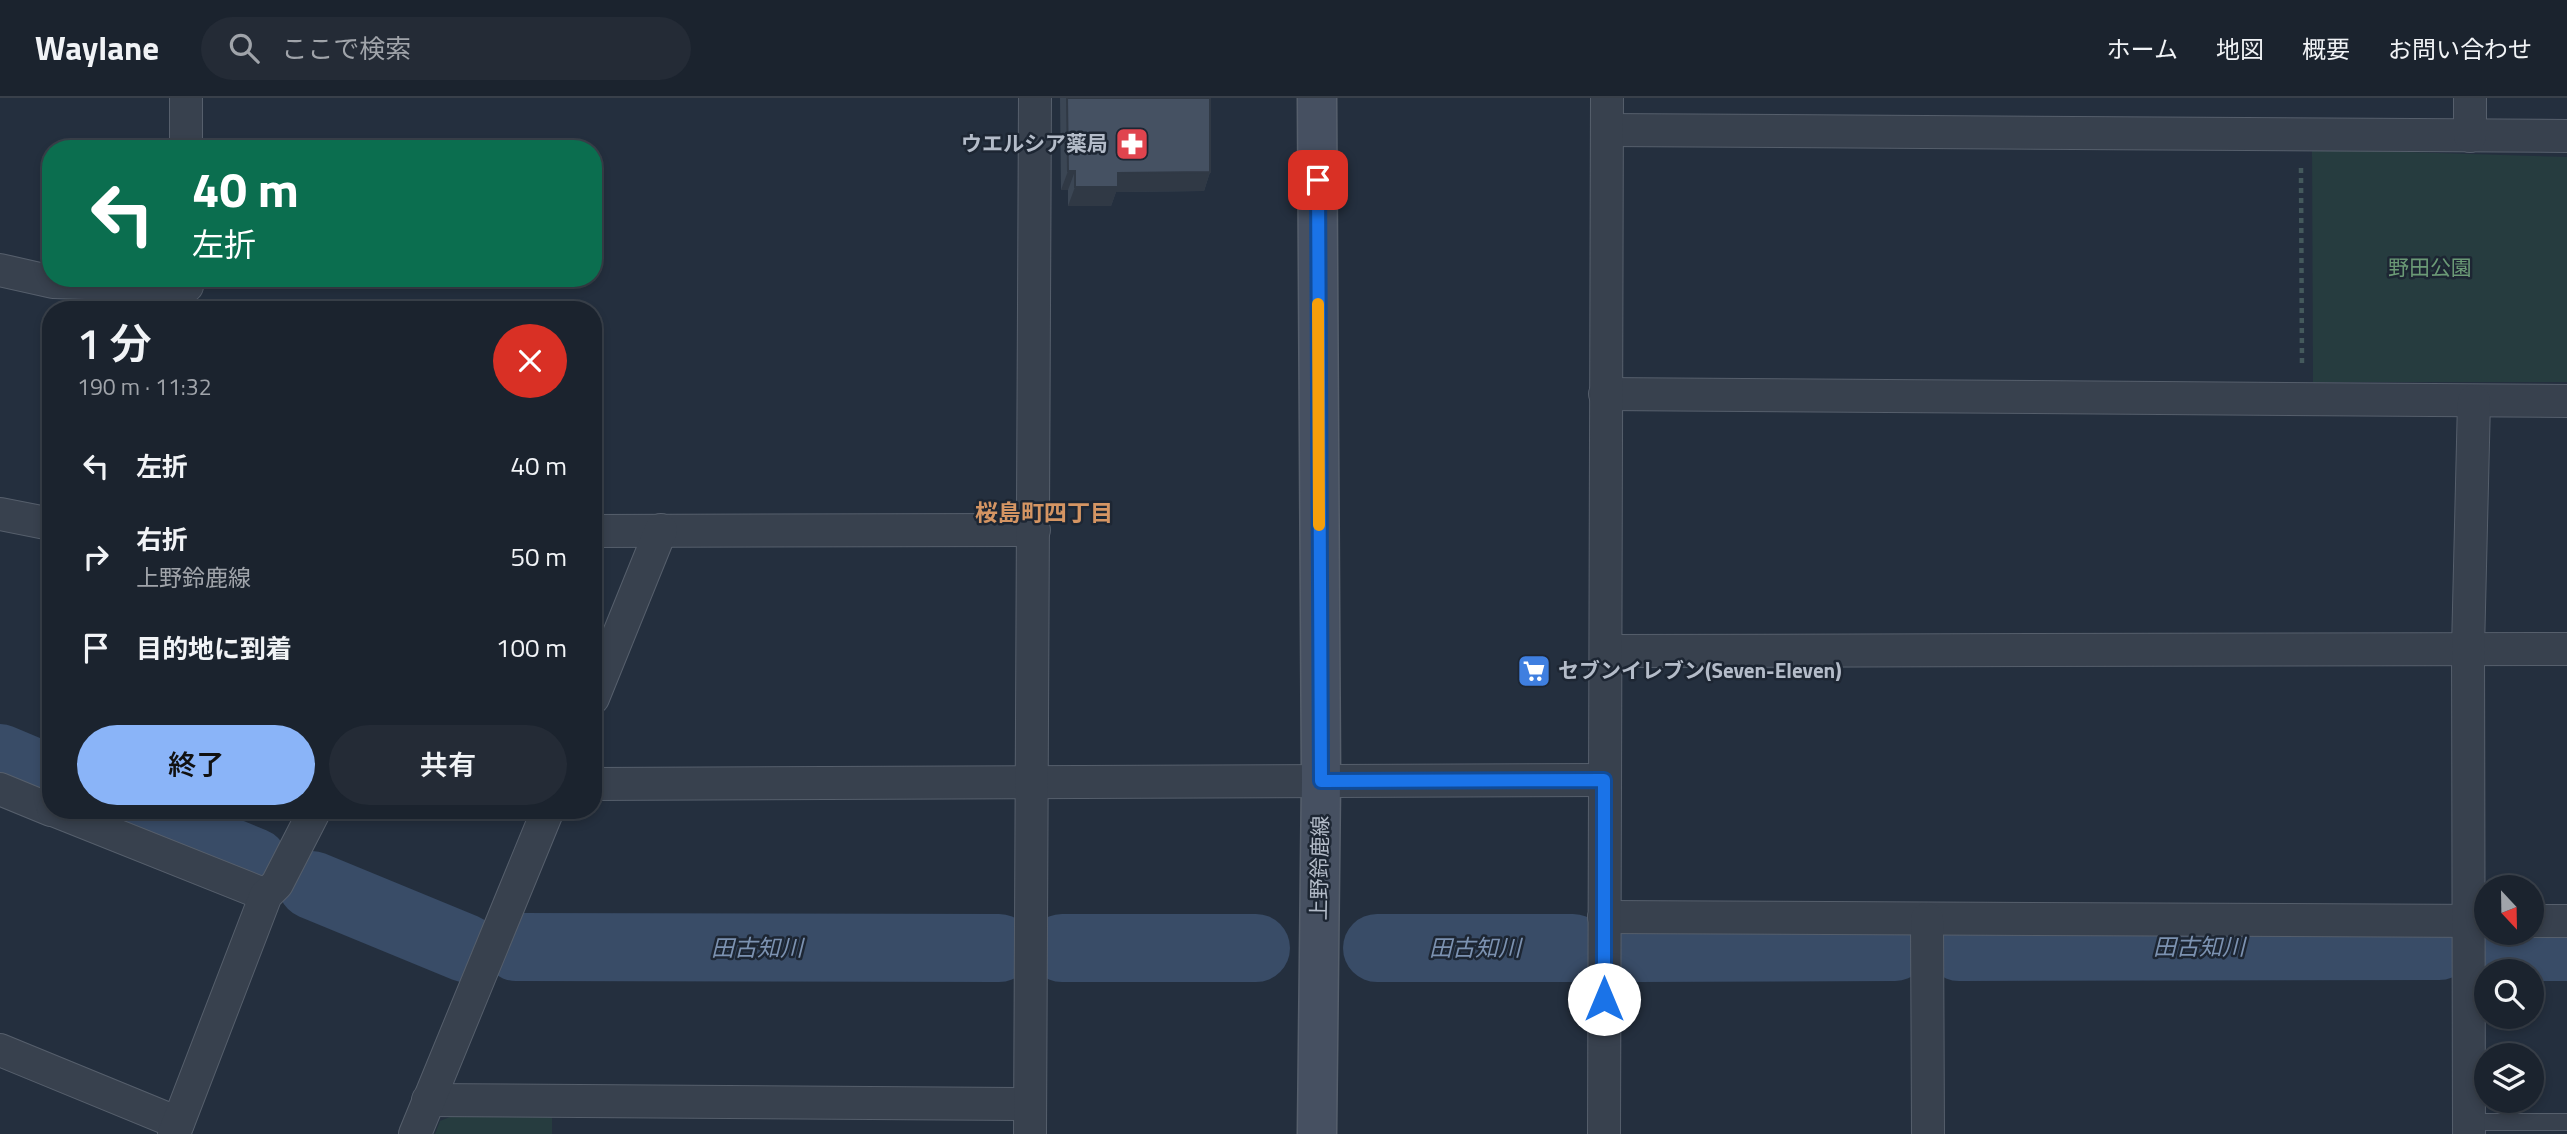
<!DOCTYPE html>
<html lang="ja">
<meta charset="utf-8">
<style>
:root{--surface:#1b232e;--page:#242b36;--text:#f1f3f6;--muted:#a0a4aa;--line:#39404a;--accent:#8ab4f8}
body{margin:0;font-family:"Titillium Web","Noto Sans JP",sans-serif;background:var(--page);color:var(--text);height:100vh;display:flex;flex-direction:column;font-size:26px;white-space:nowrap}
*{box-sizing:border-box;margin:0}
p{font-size:23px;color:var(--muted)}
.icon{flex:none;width:38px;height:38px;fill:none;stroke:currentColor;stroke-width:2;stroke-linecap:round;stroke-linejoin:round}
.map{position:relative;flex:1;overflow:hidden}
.details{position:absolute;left:42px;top:203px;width:560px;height:518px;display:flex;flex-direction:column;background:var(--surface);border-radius:28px;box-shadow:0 4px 10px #0003,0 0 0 2px var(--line)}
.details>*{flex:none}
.guide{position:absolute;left:42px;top:42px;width:560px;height:147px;border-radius:28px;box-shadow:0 4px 10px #0003,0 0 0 2px var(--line);background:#0b6e4f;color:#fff;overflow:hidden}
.needle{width:46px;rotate:158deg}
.fabs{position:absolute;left:2474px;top:777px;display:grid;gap:14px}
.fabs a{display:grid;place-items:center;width:70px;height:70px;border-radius:50%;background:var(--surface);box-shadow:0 4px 10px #0003,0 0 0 2px var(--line);font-size:35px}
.pin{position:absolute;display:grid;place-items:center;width:60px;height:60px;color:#fff;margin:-30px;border-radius:14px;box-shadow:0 4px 10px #0006}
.me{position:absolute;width:77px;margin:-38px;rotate:0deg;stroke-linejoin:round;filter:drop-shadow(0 0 5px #0008)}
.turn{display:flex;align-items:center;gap:24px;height:147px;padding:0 35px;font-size:32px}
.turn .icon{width:91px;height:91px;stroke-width:2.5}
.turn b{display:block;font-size:49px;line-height:60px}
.round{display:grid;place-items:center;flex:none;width:74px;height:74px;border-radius:37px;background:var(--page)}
.summary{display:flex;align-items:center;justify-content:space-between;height:119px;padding:0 35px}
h1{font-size:42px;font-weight:600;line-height:52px}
.primary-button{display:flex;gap:14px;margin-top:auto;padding:14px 35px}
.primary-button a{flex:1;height:80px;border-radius:42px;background:var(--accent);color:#111;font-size:28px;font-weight:600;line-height:80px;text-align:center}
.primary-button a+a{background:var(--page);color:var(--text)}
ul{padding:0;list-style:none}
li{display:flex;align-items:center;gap:21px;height:91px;padding:0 35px}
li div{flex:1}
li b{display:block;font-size:26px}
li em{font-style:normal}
header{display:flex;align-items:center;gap:42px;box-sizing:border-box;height:98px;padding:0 35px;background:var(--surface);border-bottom:2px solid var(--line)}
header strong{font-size:33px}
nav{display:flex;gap:38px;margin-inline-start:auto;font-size:24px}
.search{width:490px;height:63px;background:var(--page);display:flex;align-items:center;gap:18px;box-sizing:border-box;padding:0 24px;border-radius:38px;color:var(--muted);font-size:26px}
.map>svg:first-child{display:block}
.green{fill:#263c3f}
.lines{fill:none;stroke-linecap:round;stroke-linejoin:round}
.river{stroke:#394c67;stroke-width:68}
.service-casing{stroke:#565f6c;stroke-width:18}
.minor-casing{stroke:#565f6c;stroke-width:34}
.secondary-casing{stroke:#565f6c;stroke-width:41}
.path{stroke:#44595c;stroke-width:4.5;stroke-dasharray:5 5;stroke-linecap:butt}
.service{stroke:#38414e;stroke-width:16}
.minor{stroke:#38414e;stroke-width:32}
.secondary{stroke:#465061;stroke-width:38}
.wall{fill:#3b4654}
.shaded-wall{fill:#303945}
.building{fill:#455162;stroke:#303945;stroke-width:2}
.route-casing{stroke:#114b97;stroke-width:18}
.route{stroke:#1a73e8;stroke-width:12}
.slow{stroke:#f59e0b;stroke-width:12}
.labels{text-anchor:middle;stroke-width:5;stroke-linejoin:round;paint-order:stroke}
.poi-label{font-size:21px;font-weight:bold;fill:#b4bcc9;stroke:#1d2633;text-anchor:end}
.park-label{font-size:21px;fill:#6b9a76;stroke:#1d2633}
.street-label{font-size:21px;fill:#b4bcc9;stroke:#1d2633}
.neighbourhood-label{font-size:23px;font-weight:bold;fill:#d59563;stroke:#1d2633}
.water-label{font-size:23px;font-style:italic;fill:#7c92b1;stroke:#1d2633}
</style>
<header>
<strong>Waylane</strong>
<div class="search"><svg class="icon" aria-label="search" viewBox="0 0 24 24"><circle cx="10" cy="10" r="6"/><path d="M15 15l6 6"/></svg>ここで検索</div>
<nav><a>ホーム</a><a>地図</a><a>概要</a><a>お問い合わせ</a></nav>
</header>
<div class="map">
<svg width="2567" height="1036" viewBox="0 0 2567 1036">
<rect width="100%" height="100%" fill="#242f3e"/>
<g class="green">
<path d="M2312,51L2567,59V284H2313Z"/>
<path d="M552,1018V1036H435L440,1023L450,1019Z"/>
</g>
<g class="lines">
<g class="river">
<path d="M0,660L31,673"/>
<path d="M126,712L254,764"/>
<path d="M312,787L465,850"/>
<path d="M516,849L999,850"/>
<path d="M1959,849L2439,848"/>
<path d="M2502,849H2567"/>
<path d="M1062,850H1256"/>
<path d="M1377,850H1573"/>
<path d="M1636,850L1895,849"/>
</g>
<defs>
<path id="service" d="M2469,1024H2567"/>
<g id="minor">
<path d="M186,0V51"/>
<path d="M1607,32L2567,38"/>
<path d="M2470,38V0"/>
<path d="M0,172L53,184L187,188"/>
<path d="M1605,296L2567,303"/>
<path d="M0,416L51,426"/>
<path d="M593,433L1034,432"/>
<path d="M1607,553L2567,551"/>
<path d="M593,600L661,432"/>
<path d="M593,686L1604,682"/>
<path d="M0,691L51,712"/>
<path d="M53,712L266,797"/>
<path d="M1604,819L2487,823"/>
<path d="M1927,821L1928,1036"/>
<path d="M2532,823H2567"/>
<path d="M0,952L178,1025"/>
<path d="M428,1002L1030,1006"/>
<path d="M174,1036L266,797L277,786L315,712"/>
<path d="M415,1036L548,712"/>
<path d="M1030,1036L1035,0"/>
<path d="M1604,1036L1607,0"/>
<path d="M2469,1036L2468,551L2474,303"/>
</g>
<path id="secondary" d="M1317,1036L1321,683L1317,0"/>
</defs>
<use href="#service" class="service-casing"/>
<use href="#minor" class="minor-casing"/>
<use href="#secondary" class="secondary-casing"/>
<path class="path" d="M2301,70L2302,268"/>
<use href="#service" class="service"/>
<use href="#minor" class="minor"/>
<use href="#secondary" class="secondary"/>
</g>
<path class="wall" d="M1060,0H1210V74L1204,93L1116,94L1111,108H1068V92H1061Z"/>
<g class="shaded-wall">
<path d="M1068,73H1075L1068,92H1061Z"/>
<path d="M1210,74L1204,93L1116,94L1111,108H1068L1075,89L1118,75Z"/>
</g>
<path class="building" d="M1067,0H1210V74L1118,75V89H1075V73H1068Z"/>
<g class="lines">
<defs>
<path id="route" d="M1318,82L1321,683L1604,682V901"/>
</defs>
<use href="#route" class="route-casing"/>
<use href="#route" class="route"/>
<path class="slow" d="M1318,206L1319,427"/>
</g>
<defs>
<symbol id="pharmacy-square" viewBox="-11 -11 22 22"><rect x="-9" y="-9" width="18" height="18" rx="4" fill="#e0444e" stroke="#1d2633"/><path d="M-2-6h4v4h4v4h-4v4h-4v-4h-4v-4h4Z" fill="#fff"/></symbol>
<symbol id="supermarket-square" viewBox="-11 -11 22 22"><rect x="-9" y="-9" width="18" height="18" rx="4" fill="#3f7fe0" stroke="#1d2633"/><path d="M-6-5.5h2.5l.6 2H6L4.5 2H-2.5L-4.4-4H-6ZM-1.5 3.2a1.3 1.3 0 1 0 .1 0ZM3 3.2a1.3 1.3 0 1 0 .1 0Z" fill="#fff"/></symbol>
</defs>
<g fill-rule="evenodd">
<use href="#pharmacy-square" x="1113" y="27" width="38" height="38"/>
<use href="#supermarket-square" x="1515" y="554" width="38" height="38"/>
</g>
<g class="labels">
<g class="poi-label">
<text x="1108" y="53">ウエルシア薬局</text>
<text x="1558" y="580" text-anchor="start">セブンイレブン(Seven-Eleven)</text>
</g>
<g class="park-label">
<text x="2430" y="177">野田公園</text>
</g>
<g class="street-label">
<text transform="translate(1320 770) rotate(-89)" y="7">上野鈴鹿線</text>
</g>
<g class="neighbourhood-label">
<text x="1044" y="423">桜島町四丁目</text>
</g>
<g class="water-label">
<text x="2199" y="857">田古知川</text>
<text x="757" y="858">田古知川</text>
<text x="1475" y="858">田古知川</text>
</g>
</g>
</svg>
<div class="fabs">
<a><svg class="needle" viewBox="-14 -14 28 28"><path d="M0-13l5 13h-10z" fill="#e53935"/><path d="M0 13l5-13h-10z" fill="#a0a4aa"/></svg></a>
<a><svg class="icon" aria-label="search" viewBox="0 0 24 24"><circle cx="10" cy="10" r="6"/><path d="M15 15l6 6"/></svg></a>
<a><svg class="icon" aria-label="layers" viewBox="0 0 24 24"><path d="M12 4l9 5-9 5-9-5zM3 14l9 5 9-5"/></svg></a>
</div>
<div class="pin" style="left:1318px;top:82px;background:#d93025"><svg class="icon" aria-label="arrive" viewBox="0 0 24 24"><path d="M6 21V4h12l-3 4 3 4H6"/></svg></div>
<svg class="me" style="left:1604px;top:901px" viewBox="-20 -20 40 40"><circle r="19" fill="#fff"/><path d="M0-13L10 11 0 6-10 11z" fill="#1a73e8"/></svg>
<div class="guide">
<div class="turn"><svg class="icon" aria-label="left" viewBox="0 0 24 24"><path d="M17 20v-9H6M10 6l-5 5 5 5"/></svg><div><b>40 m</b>左折</div></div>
</div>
<section class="details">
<div class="summary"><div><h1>1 分</h1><p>190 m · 11:32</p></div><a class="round" style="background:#d93025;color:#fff"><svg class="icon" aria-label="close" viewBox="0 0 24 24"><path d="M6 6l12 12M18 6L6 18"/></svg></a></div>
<ul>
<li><svg class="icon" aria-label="left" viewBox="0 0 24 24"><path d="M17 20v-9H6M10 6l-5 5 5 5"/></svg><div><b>左折</b></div><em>40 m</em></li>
<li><svg class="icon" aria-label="right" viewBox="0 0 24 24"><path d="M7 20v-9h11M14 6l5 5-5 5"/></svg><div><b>右折</b><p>上野鈴鹿線</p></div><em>50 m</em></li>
<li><svg class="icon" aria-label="arrive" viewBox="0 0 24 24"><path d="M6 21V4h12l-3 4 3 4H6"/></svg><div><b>目的地に到着</b></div><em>100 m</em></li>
</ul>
<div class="primary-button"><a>終了</a><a>共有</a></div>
</section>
</div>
